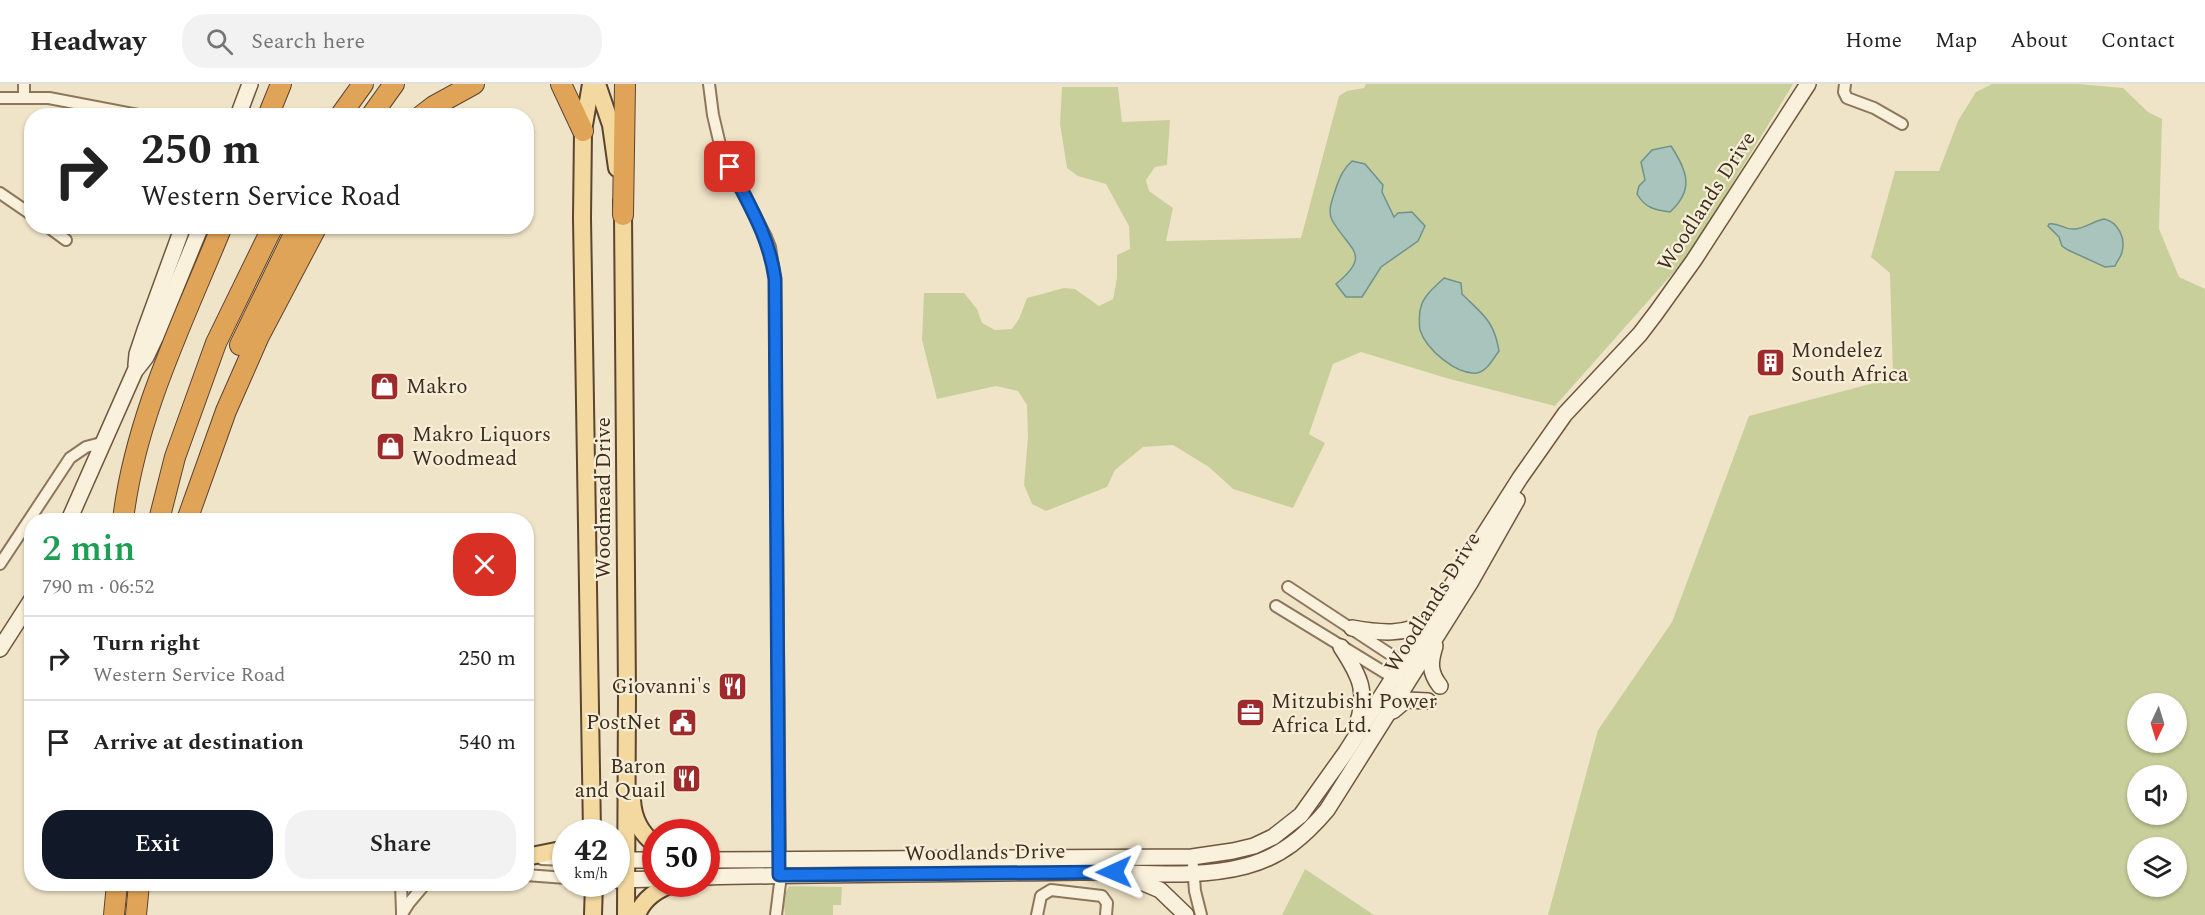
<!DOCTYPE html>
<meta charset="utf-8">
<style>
:root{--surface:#fff;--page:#f2f2f2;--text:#222;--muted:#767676;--line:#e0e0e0;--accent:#111827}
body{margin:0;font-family:Spectral,serif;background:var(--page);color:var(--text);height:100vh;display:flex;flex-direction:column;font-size:22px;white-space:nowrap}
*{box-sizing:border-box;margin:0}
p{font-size:20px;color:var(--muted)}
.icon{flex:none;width:33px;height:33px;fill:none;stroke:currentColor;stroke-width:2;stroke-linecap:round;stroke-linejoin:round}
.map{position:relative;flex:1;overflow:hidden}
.sheet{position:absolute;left:24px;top:429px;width:510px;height:378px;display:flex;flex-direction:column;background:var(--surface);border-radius:24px;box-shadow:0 2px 4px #0004}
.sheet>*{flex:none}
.hud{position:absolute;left:24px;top:24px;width:510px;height:126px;border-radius:24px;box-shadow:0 2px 4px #0004;background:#fff;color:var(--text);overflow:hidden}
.needle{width:39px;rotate:184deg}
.buttons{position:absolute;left:2127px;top:609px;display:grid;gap:12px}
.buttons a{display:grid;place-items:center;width:60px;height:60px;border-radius:50%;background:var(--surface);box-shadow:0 2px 4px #0004;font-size:30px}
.speed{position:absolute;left:552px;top:735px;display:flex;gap:12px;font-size:30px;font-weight:700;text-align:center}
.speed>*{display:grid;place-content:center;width:78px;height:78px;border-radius:50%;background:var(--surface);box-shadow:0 2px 4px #0004;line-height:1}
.speed small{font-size:15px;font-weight:400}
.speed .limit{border:9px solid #d22;background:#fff;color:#111}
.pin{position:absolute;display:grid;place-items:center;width:51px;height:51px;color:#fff;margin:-26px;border-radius:12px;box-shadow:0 3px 9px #0006}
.me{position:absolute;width:66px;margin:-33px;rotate:269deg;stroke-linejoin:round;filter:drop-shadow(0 0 4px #0008)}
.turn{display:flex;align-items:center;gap:21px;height:126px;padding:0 18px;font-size:27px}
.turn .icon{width:78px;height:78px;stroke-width:2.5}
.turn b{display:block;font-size:42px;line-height:51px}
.round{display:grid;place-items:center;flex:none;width:63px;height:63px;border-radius:24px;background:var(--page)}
.overview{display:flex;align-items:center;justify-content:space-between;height:102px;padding:0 18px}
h1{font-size:36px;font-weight:600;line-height:45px;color:#1e9e55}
.button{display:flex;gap:12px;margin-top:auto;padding:12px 18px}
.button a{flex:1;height:69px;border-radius:24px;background:var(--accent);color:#fff;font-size:24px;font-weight:600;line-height:69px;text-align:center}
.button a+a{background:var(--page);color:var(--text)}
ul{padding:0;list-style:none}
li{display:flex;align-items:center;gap:18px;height:84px;padding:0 18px;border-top:2px solid var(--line)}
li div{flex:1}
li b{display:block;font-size:22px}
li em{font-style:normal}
header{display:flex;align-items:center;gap:36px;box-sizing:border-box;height:84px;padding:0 30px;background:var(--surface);border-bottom:2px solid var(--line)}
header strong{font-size:28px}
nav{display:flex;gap:33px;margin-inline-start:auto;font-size:21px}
.search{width:420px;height:54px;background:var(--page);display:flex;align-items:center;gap:15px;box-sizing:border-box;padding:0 21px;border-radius:24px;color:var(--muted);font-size:22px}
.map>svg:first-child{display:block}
.green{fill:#c9cf9b;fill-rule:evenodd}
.water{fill:#a9c4bc;stroke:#6f938a;stroke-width:1.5}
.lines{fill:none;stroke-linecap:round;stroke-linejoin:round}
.street-casing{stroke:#8d765c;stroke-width:14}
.secondary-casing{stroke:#6f573f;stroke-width:18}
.primary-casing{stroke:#5b4430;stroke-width:20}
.highway-casing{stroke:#5b4430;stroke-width:22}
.street{stroke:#faf1dc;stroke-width:10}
.secondary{stroke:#faf1dc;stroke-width:15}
.primary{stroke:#f3d9a0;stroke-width:16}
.highway{stroke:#e0a458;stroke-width:20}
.route-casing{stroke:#114b97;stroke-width:15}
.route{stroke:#1a73e8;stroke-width:10}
.labels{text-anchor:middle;stroke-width:4.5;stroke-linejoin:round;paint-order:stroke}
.street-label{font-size:21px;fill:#3d2e20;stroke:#f7eed8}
.poi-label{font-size:21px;fill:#3d2e20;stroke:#f7eed8;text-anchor:start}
</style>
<header>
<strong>Headway</strong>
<div class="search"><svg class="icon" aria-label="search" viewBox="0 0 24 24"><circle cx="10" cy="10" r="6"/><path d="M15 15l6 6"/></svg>Search here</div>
<nav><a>Home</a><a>Map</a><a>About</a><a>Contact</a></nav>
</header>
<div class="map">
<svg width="2205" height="831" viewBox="0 0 2205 831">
<rect width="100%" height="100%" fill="#f0e4c8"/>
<g class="green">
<path d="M1366,0H1793L1689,171L1555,322L1446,294L1361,268L1333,280L1309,350L1325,359L1293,424L1233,405L1209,383L1173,361L1143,363L1115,386L1107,403L1046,427L1032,420L1024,401L1028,353L1027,321L1018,307L996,302L937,315L922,256L924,209H964L977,225L982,239L995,246L1012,245L1019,235L1027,214L1064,204L1075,205L1099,222L1113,215L1117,194V171L1130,165L1129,142L1106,100L1078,92L1067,84L1060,40L1062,3H1118L1122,38L1170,36L1167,81L1155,83L1146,96L1149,107L1173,124L1166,157L1301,154L1339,12L1347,7L1364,4Z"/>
<path d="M1992,0H2078L2123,4L2148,28L2162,35L2159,145L2179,193L2205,205V831H1548L1598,646L1672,538L1749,332L1893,294L1890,189L1871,173L1895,87H1939L1958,37L1976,8ZM2138,620H2176V658H2138ZM2138,692H2176V730H2138ZM2138,764H2176V802H2138Z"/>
<path d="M1305,785L1374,831H1282Z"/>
<path d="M789,802L842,803L841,821H833V831H785L783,814Z"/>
</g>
<g class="water">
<path d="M1671,62C1688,88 1694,106 1670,128C1655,126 1645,124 1637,110L1639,102L1645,96L1641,78L1652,66Z"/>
<path d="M1352,77L1365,80L1383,101L1382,108L1394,133L1398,129L1412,128L1425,142L1418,157L1381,183L1362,213H1346L1336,200C1373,170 1349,166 1332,136C1327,126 1333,114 1336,104C1340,93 1343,85 1352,77Z"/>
<path d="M2104,135C2118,138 2126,154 2122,168C2121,173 2117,177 2115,182L2105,183L2068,166L2062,162L2059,153L2048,142L2049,140C2059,138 2064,146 2074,145C2084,145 2093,137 2104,135Z"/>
<path d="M1444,194L1461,199L1462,210C1482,230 1494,236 1499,267C1493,275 1487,287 1477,289C1456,291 1426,265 1420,246C1419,241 1419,228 1421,223C1423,212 1436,202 1444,194Z"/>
</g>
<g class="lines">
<defs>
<g id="street">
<path d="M24,0V13"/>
<path d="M709,0L713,31L721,65L766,153L770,163L775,195L780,799L776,831"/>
<path d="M1845,0L1844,8L1847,14L1874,24L1902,40"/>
<path d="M0,14H49L143,32"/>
<path d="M0,109L32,131"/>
<path d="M47,142L66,156"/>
<path d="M0,480L70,374L86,363L105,358"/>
<path d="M1288,503L1408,582"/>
<path d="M1276,522L1397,596"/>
<path d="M542,775L566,776"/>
<path d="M1193,782L1195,807L1201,831"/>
<path d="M526,791L566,794"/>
<path d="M401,800L402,828"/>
<path d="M402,830L409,819L425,800"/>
<path d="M1037,831L1041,812L1051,806L1102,812L1107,819L1106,831"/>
</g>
<g id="secondary">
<path d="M238,32L250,0"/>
<path d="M136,281L137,270L145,246L183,142"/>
<path d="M69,436L135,287L146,273L156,252L201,142"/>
<path d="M1352,544C1380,549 1405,552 1430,536"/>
<path d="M1435,562C1430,578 1429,588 1440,602"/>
<path d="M1341,563C1360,592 1369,609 1356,643"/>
<path d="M0,565L32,515"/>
<path d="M1393,627L1406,616L1428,617"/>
<path d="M616,776H656"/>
<path d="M706,776L1192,773L1233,767L1254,762L1273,753L1301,731L1346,668L1520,394L1565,330L1640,250L1656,229L1694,176L1808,0"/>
<path d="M1127,792L1160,806L1186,831"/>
<path d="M706,793C831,790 955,790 1079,788C1134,787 1193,796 1246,782C1281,773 1305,752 1327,726L1470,499L1517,416"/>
<path d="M616,796L656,795"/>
</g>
<g id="primary">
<path d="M591,0L583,47L582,134L592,748"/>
<path d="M597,0L611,41L617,84"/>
<path d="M622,118L623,131L627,608L626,831"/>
<path d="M632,716C633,734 641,750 656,761"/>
<path d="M526,773L566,765"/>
<path d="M593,831L594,800"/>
<path d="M637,831C643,815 658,805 673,800"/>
</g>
<g id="highway">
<path d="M561,0L583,47"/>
<path d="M268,32L281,0"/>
<path d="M340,32L363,0"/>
<path d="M371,32L394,0"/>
<path d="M421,32L434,22L474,0"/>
<path d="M623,131L625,0"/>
<path d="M240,261L298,142"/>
<path d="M123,436C135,333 183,238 222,142"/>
<path d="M159,436L175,373L216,259L273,142"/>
<path d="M187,436L226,327L259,252L317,142"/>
<path d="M114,831L117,800"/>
<path d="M136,831L139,800"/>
</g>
</defs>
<use href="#street" class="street-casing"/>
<use href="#secondary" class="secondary-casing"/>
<use href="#primary" class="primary-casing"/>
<use href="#highway" class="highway-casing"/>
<use href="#street" class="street"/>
<use href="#secondary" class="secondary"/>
<use href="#primary" class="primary"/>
<use href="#highway" class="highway"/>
</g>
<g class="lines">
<defs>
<path id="route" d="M730,83C749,121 769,152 775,195L779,791L1114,788"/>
</defs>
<use href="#route" class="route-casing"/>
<use href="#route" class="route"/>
</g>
<defs>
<symbol id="building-square" viewBox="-11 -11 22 22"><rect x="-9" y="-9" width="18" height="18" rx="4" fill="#9e2a2b" stroke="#f7eed8"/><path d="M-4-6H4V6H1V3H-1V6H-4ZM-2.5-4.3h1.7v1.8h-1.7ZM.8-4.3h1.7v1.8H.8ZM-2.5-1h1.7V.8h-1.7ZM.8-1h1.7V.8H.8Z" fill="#fff"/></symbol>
<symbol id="shop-square" viewBox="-11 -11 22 22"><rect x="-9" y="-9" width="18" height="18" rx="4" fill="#9e2a2b" stroke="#f7eed8"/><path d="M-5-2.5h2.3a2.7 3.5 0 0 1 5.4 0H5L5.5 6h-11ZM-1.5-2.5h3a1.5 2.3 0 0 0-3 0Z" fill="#fff"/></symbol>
<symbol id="restaurant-square" viewBox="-11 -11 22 22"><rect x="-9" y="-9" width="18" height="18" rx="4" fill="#9e2a2b" stroke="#f7eed8"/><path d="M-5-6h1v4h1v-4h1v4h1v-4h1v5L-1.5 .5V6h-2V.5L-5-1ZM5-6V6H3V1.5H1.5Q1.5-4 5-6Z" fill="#fff"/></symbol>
<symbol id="office-square" viewBox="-11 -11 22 22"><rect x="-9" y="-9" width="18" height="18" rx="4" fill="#9e2a2b" stroke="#f7eed8"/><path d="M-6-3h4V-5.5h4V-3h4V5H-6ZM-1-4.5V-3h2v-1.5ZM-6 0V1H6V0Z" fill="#fff"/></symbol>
<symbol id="civic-square" viewBox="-11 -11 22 22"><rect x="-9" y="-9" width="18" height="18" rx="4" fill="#9e2a2b" stroke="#f7eed8"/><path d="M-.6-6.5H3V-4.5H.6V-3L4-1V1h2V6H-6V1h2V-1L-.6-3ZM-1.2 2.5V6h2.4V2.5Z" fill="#fff"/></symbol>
</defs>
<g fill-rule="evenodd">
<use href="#building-square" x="1754" y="262" width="33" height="33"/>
<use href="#shop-square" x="368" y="286" width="33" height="33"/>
<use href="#shop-square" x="374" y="346" width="33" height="33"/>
<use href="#restaurant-square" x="716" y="586" width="33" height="33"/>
<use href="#office-square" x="1234" y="612" width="33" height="33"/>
<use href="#civic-square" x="666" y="622" width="33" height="33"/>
<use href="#restaurant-square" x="670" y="678" width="33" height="33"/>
</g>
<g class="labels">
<g class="street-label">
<text transform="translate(1706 117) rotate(-57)" y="7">Woodlands Drive</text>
<text transform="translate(603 414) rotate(-90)" y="7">Woodmead Drive</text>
<text transform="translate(1432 518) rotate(-58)" y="7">Woodlands Drive</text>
<text transform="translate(985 768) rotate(-1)" y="7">Woodlands Drive</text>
</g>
<g class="poi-label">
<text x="1791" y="273">Mondelez<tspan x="1791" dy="24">South Africa</tspan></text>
<text x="406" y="309">Makro</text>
<text x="412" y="357">Makro Liquors<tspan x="412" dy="24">Woodmead</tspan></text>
<text x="711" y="609" text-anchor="end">Giovanni's</text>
<text x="1271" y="624">Mitzubishi Power<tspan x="1271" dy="24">Africa Ltd.</tspan></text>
<text x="661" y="645" text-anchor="end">PostNet</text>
<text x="666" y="689" text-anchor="end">Baron<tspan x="666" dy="24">and Quail</tspan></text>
</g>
</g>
</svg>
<div class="buttons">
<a><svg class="needle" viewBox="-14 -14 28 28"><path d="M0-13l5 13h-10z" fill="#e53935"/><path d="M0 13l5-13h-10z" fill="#767676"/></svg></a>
<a><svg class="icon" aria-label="sound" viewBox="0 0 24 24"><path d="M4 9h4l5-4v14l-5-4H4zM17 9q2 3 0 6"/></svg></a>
<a><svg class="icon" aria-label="layers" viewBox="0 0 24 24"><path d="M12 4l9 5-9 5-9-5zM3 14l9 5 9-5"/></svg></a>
</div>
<div class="speed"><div>42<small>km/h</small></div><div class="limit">50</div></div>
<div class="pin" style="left:730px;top:83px;background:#d93025"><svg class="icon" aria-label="arrive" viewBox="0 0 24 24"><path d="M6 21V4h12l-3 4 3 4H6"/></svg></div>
<svg class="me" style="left:1114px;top:788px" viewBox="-20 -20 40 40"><path d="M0-17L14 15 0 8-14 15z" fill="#1a73e8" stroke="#fff" stroke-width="4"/></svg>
<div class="hud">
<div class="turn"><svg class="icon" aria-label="right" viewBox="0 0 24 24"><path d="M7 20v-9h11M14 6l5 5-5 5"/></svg><div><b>250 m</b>Western Service Road</div></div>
</div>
<section class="sheet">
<div class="overview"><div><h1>2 min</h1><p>790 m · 06:52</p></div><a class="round" style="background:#d93025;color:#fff"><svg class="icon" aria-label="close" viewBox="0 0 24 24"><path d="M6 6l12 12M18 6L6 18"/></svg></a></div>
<ul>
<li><svg class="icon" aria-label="right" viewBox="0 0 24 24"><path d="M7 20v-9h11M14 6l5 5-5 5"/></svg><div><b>Turn right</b><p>Western Service Road</p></div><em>250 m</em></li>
<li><svg class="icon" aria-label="arrive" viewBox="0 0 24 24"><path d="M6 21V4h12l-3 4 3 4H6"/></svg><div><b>Arrive at destination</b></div><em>540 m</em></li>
</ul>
<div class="button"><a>Exit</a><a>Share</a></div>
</section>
</div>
